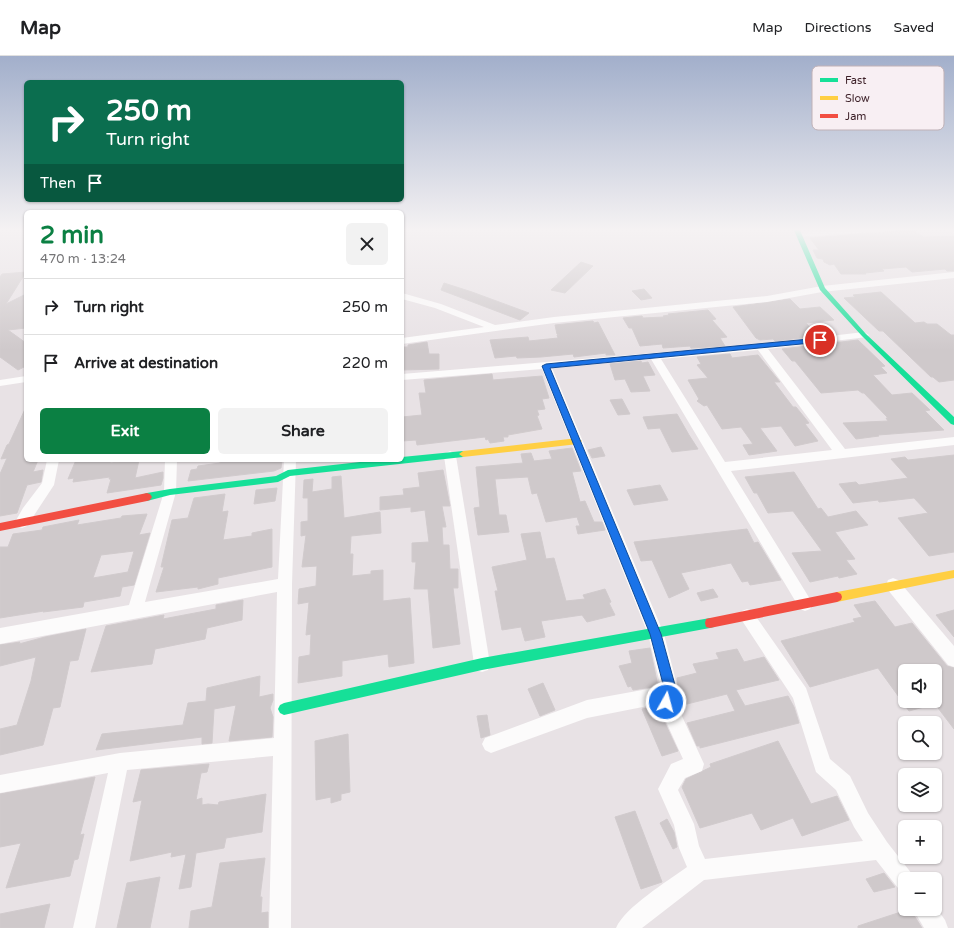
<!DOCTYPE html>
<meta charset="utf-8">
<style>
:root{--surface:#fff;--page:#f2f2f2;--text:#202124;--muted:#757577;--line:#e0e0e0;--accent:#0b8043}
body{margin:0;font-family:"Varela Round",sans-serif;background:var(--page);color:var(--text);height:100vh;display:flex;flex-direction:column;font-size:15px;white-space:nowrap}
*{box-sizing:border-box;margin:0}
p{font-size:13px;color:var(--muted)}
.icon{flex:none;width:22px;height:22px;fill:none;stroke:currentColor;stroke-width:2;stroke-linecap:round;stroke-linejoin:round}
.map{position:relative;flex:1;overflow:hidden}
.panel{position:absolute;left:24px;top:154px;width:380px;height:252px;display:flex;flex-direction:column;background:var(--surface);border-radius:6px;box-shadow:0 1px 3px #0004}
.panel>*{flex:none}
.banner{position:absolute;left:24px;top:24px;width:380px;height:122px;border-radius:6px;box-shadow:0 1px 3px #0004;background:#0b6e4f;color:#fff;overflow:hidden}
.tools{position:absolute;left:898px;top:608px;display:grid;gap:8px}
.tools a{display:grid;place-items:center;width:44px;height:44px;border-radius:6px;background:var(--surface);box-shadow:0 1px 3px #0004;font-size:20px}
.pin{position:absolute;display:grid;place-items:center;width:34px;height:34px;color:#fff;margin:-17px;border:2px solid #fff;border-radius:50%;box-shadow:0 1px 4px #0007}
.me{position:absolute;width:44px;margin:-22px;rotate:7deg;stroke-linejoin:round;filter:drop-shadow(0 0 3px #0008)}
.turn{display:flex;align-items:center;gap:14px;height:84px;padding:0 16px;font-size:18px}
.turn .icon{width:52px;height:52px;stroke-width:2.5}
.turn b{display:block;font-size:28px;line-height:34px}
.then{display:flex;align-items:center;height:38px;padding:0 16px;background:#0003;gap:8px;font-size:15px}
.round{display:grid;place-items:center;flex:none;width:42px;height:42px;border-radius:6px;background:var(--page)}
.headline{display:flex;align-items:center;justify-content:space-between;height:68px;padding:0 16px}
h1{font-size:24px;font-weight:700;line-height:30px;color:var(--accent)}
.button{display:flex;gap:8px;margin-top:auto;padding:8px 16px}
.button a{flex:1;height:46px;border-radius:6px;background:var(--accent);color:#fff;font-size:16px;font-weight:700;line-height:46px;text-align:center}
.button a+a{background:var(--page);color:var(--text)}
ul{padding:0;list-style:none}
li{display:flex;align-items:center;gap:12px;height:56px;padding:0 16px;border-top:1px solid var(--line)}
li div{flex:1}
li b{display:block;font-size:15px}
li em{font-style:normal}
header{display:flex;align-items:center;gap:24px;box-sizing:border-box;height:56px;padding:0 20px;background:var(--surface);border-bottom:1px solid var(--line)}
header strong{font-size:19px}
nav{display:flex;gap:22px;margin-inline-start:auto;font-size:14px}
.map>svg:first-child{display:block}
.building{fill:#cfc9cb;stroke:#d1cbcd;fill-rule:evenodd}
.lines{fill:none;stroke-linecap:round;stroke-linejoin:round}
.street{fill:#fcfbfb;fill-rule:evenodd}
.fast{fill:#16e098;fill-rule:evenodd}
.slow{fill:#ffcf43;fill-rule:evenodd}
.jam{fill:#f24e42;fill-rule:evenodd}
.route{fill:#1a73e8;stroke:#114b97}
.key{fill:#f8eff3;stroke:#c0b1b6;stroke-width:1}
.key-label{font-size:11px;fill:#3c1f27}
</style>
<header>
<strong>Map</strong>
<nav><a>Map</a><a>Directions</a><a>Saved</a></nav>
</header>
<div class="map">
<svg width="954" height="872" viewBox="0 0 954 872">
<rect width="100%" height="100%" fill="#e8e2e5"/>
<g class="building">
<path d="M914,174L923,181L954,180V215H947L945,213L912,216L906,211L882,213L884,215L865,217L866,218H841L834,208L830,209L824,206L823,203L817,202L813,194H819L810,182Z"/>
<path d="M581,206L593,210L565,237L551,234Z"/>
<path d="M26,216L6,248L26,238V272L8,274L26,287V310L18,314L0,301V221L2,218Z"/>
<path d="M444,227L472,236L529,257L520,264L441,234Z"/>
<path d="M644,233L652,242L641,244L632,235Z"/>
<path d="M881,236L915,267L924,266L927,268H937L951,279H954V324L939,326L933,321H931L883,275H879L844,242L855,241L853,239Z"/>
<path d="M790,243L800,253L820,251L834,264L806,267L818,280L775,285L773,283L760,284L756,282L733,251Z"/>
<path d="M708,254L716,263L712,264L727,281L720,282L725,290L691,292L690,290L663,292L662,288L640,290L632,272H629L623,262L642,260L643,262L664,261L663,260L669,259L668,258Z"/>
<path d="M593,265L594,267L598,266L615,299H606V297L574,301L573,298L541,301L517,302L516,300L495,302L490,284L528,281L529,285L558,282L557,279H559L557,278L555,269Z"/>
<path d="M858,284L885,310L881,311L887,317L873,319L892,339L912,337L930,354L925,355L944,374L878,379L879,380L856,383L843,367L888,365L886,362H888L864,337H862L858,334L821,337L795,305H792L782,293Z"/>
<path d="M427,286L429,298H439V313L402,314V291H408V289Z"/>
<path d="M730,298L732,302L758,299L780,326H774L793,351H796L809,367L805,368L818,385L795,390L781,370L760,372L777,395L749,399L743,389L753,388L741,371L722,373L707,349L704,350L697,345L699,343L688,324L708,322L697,309L701,308L697,301Z"/>
<path d="M641,305L642,307L648,306L655,319L643,320L650,335L631,336L625,323L615,324L610,308Z"/>
<path d="M492,318L493,324L542,320L549,342L542,343L545,353L537,354L539,359L537,360L542,373L508,379V381H503L504,385L490,387L488,383L486,384L485,381L417,389L416,384L402,385V361L422,359L419,337H426L424,324Z"/>
<path d="M622,343L630,358L618,359L610,344Z"/>
<path d="M26,351V404H38L33,416L43,414L41,426L27,429L17,457L0,460V418L7,402L1,403L7,389L9,388Z"/>
<path d="M677,358L689,379L698,393L672,396L660,372L648,373L643,361Z"/>
<path d="M601,391L605,400L592,402L588,394Z"/>
<path d="M572,392L581,415L572,416L580,446L585,445L594,466H602L605,474L578,478L576,470H580L577,461L546,466L537,437L532,438L528,421L495,423L499,459H506L509,476L478,479L474,452L480,451L476,411L523,407L521,398L531,397L534,405L552,403L549,395Z"/>
<path d="M954,399V496L929,500L898,462L928,457L914,442L879,446L878,444L853,447L839,428L856,426L859,429L908,422L891,403L905,401L908,404Z"/>
<path d="M76,404H111L110,407L139,404L135,422L163,416V422L161,429L107,437L111,423H109L110,421L73,426L74,422L68,423Z"/>
<path d="M221,404H282L281,412L274,415L188,425L191,414L197,413L198,410L220,407Z"/>
<path d="M443,414L450,450H442L446,471H442L443,489H449L450,513H458V532H453L460,588L433,592L428,533H414L416,506H412V487L429,486L425,454L411,456V451L380,454V441L404,439L403,433L420,431L418,417Z"/>
<path d="M794,416L818,453L821,452L828,461L856,455L868,469L835,476L855,503L846,504L857,518L839,522L838,520L810,526L792,497L822,495L793,455L768,457L757,437H754L745,421Z"/>
<path d="M341,420L344,462L380,456L381,477L351,480L350,498H353L352,520L371,518V515L383,514V545L410,542L414,607L389,611L388,598L342,605V620L298,627L299,601L310,599L311,578L306,579L309,546L298,548L299,533L316,530L317,510L302,511L306,479L301,480V466L308,465V442H303L304,424L313,423L312,436L332,433V421Z"/>
<path d="M660,429L668,444L634,449L627,434Z"/>
<path d="M277,432L275,445L254,448L256,434Z"/>
<path d="M225,438L222,456L228,455L223,484L252,480V477L272,473V511L218,522V528L198,533V531L156,536L164,511H161L172,464L188,462L194,442Z"/>
<path d="M147,458L139,479L150,477L134,529L122,531L120,540L84,546L83,551L43,556L44,555L0,562V491H8L13,478L42,474L43,471L79,464L77,469L121,462L122,460ZM134,495L128,516L93,522L101,499Z"/>
<path d="M747,473L754,487L758,486L781,524L750,529L748,525L742,526L731,507L681,517L689,533L669,542L652,504L641,505L634,486Z"/>
<path d="M540,476L546,503L554,502L566,545L585,543L583,539L605,533L611,546L609,547L615,559L587,566L582,559L541,565L545,581L525,585L521,571L502,574L495,535H498L492,511L527,504L521,478Z"/>
<path d="M713,533L718,541L701,545L697,537Z"/>
<path d="M243,544L242,564L207,572L205,583L155,593L152,608L91,616L106,570L164,559L163,563L216,553V549Z"/>
<path d="M875,545L895,571L912,567L947,610L954,612V673L935,648V615H905V645H934L935,648L909,655L878,612L810,631L781,585L855,566L853,563L862,561L854,549Z"/>
<path d="M954,554V581L936,559Z"/>
<path d="M86,573L78,604L70,605L60,651L53,652L43,689L0,699V673L17,669L31,625L36,601L0,610V589L20,586L19,588L45,581Z"/>
<path d="M650,592L658,630L633,634L631,630L628,631L619,610L632,607L629,595Z"/>
<path d="M737,593L744,606L764,601L779,624L736,634L745,650L788,640L794,651L799,667L700,692V690H697L687,667L735,655L727,638L679,650L676,645L678,629L677,622L697,617L693,608L719,603L716,597Z"/>
<path d="M260,620L259,641L273,638V644L270,652L273,661L272,681L229,685L236,649L214,653L212,687L202,688V681L96,694L102,678L183,669L188,647L206,645L207,632Z"/>
<path d="M543,627L555,654L540,660L528,633Z"/>
<path d="M657,650L678,695L662,700L642,653Z"/>
<path d="M487,659L490,679L481,682L477,660Z"/>
<path d="M348,678L350,736L341,738V744L331,747V741L316,744L315,685Z"/>
<path d="M778,685L811,748L837,740L849,764L802,780L793,762L761,774L752,757L700,772L682,731L686,723L711,711L710,708Z"/>
<path d="M209,708L207,716L201,717L196,744L202,742V749L208,748L218,749L219,746L266,738L262,776L226,782L224,792L196,797L191,831L179,833L186,798L171,801L172,796L130,805L142,744L133,746L141,714Z"/>
<path d="M95,721L80,779L84,778L78,803L74,804L70,820L6,832L21,787L0,791V738Z"/>
<path d="M635,755L662,826L641,833L615,761Z"/>
<path d="M667,763L674,776L677,791L673,793L660,767Z"/>
<path d="M265,802L260,841H262L261,857L268,856V872H189L191,855L212,851L220,807Z"/>
<path d="M884,817L895,831L874,836L866,823Z"/>
<path d="M160,821L150,872H117L127,827Z"/>
<path d="M50,848L44,872H0V858Z"/>
<path d="M910,853L922,872H858V870Z"/>
</g>
<g class="lines">
<g class="street">
<path d="M867,172H900L896,174L799,181L795,179L799,177Z"/>
<path d="M944,172H954V177Z"/>
<path d="M954,216V222L822,236L767,246L554,267L402,288V282L484,271L435,252L402,243V237L441,248L495,269L554,261L767,240L822,230Z"/>
<path d="M864,276L869,279L867,281L768,293L845,393L954,381V389L731,415L810,543L813,548L810,553L805,555L800,553L651,303L552,312L664,578L677,629L675,636V645L704,708L702,715L685,722L678,734L694,768L699,790L705,803L863,785L854,771L836,734L816,716L793,642L739,560L742,555L747,553L752,555L806,632L830,703L850,720L868,757L887,786L912,818L915,823H905V835L898,832L876,804L704,824L642,872H616C625,851 668,825 687,811L679,792L674,769L658,733L671,708L683,703L658,648L587,662L491,697L485,694L482,688L485,682L587,644L659,631L660,628L648,578L542,313L402,324V318L761,288ZM758,294L832,394L725,406L661,303Z"/>
<path d="M26,320V326L0,330V324Z"/>
<path d="M450,395L454,397L456,400L490,608L488,614L482,616L476,614L474,608L444,400L446,397Z"/>
<path d="M47,404H59L54,429L27,470L22,472L17,470L15,466L23,452L42,427Z"/>
<path d="M165,404H177L176,436L145,546L278,523L284,404H296L292,528L291,872H269L273,700L127,714L95,872H73L108,717L0,737V719L120,697L274,682L277,536L0,588V572L129,549L164,436Z"/>
<path d="M893,522L898,524L954,590V611L948,609L888,534L886,529L888,524Z"/>
<path d="M935,850L945,864L948,872H924L913,853H935Z"/>
</g>
<g class="fast">
<path d="M793,172H799L825,232L866,278L954,361V369L951,368L862,280L820,234Z"/>
<path d="M463,395L467,398L463,401L290,420L278,426L170,439L147,445L144,444L142,441L144,438L147,437L170,433L276,420L288,414L378,404H402V401Z"/>
<path d="M710,562L714,563L715,567L714,571L710,572L482,614L284,659L280,657L278,653L280,649L284,647L482,602Z"/>
</g>
<g class="slow">
<path d="M578,382L582,385L578,388L463,401L459,398L463,395Z"/>
<path d="M954,514V522L837,546L833,544L832,541L833,538L837,536Z"/>
</g>
<g class="jam">
<path d="M147,437L150,438L152,441L150,444L147,445L0,475V467Z"/>
<path d="M837,536L841,538L842,541L841,544L837,546L710,572L706,571L705,567L706,563L710,562Z"/>
</g>
</g>
<linearGradient id="sky" x2="0" y2="1"><stop stop-color="#a2afcb"/><stop offset="0.59" stop-color="#f5f2f3"/><stop offset="1" stop-color="#f5f2f3" stop-opacity="0"/></linearGradient>
<rect width="954" height="294" fill="url(#sky)"/>
<path class="route" d="M820,282L822,283V286L550,312L661,578L675,629C672,636 674,643 671,651L666,652L662,651C659,643 659,635 663,628L650,578L542,310L546,308Z"/>
<rect x="812" y="10" width="132" height="64" rx="6" class="key"/>
<rect x="820" y="22" width="18" height="4" fill="#16e098"/>
<rect x="820" y="40" width="18" height="4" fill="#ffcf43"/>
<rect x="820" y="58" width="18" height="4" fill="#f24e42"/>
<g class="key-label">
<text x="845" y="28">Fast</text>
<text x="845" y="46">Slow</text>
<text x="845" y="64">Jam</text>
</g>
</svg>
<div class="tools">
<a><svg class="icon" aria-label="sound" viewBox="0 0 24 24"><path d="M4 9h4l5-4v14l-5-4H4zM17 9q2 3 0 6"/></svg></a>
<a><svg class="icon" aria-label="search" viewBox="0 0 24 24"><circle cx="10" cy="10" r="6"/><path d="M15 15l6 6"/></svg></a>
<a><svg class="icon" aria-label="layers" viewBox="0 0 24 24"><path d="M12 4l9 5-9 5-9-5zM3 14l9 5 9-5"/></svg></a>
<a>+</a>
<a>−</a>
</div>
<div class="pin" style="left:820px;top:284px;background:#d93025"><svg class="icon" aria-label="arrive" viewBox="0 0 24 24"><path d="M6 21V4h12l-3 4 3 4H6"/></svg></div>
<svg class="me" style="left:666px;top:646px" viewBox="-20 -20 40 40"><circle r="17" fill="#1a73e8" stroke="#fff" stroke-width="3"/><path d="M0-11L8 9 0 5-8 9z" fill="#fff"/></svg>
<div class="banner">
<div class="turn"><svg class="icon" aria-label="right" viewBox="0 0 24 24"><path d="M7 20v-9h11M14 6l5 5-5 5"/></svg><div><b>250 m</b>Turn right</div></div>
<div class="then">Then<svg class="icon" aria-label="arrive" viewBox="0 0 24 24"><path d="M6 21V4h12l-3 4 3 4H6"/></svg></div>
</div>
<section class="panel">
<div class="headline"><div><h1>2 min</h1><p>470 m · 13:24</p></div><a class="round"><svg class="icon" aria-label="close" viewBox="0 0 24 24"><path d="M6 6l12 12M18 6L6 18"/></svg></a></div>
<ul>
<li><svg class="icon" aria-label="right" viewBox="0 0 24 24"><path d="M7 20v-9h11M14 6l5 5-5 5"/></svg><div><b>Turn right</b></div><em>250 m</em></li>
<li><svg class="icon" aria-label="arrive" viewBox="0 0 24 24"><path d="M6 21V4h12l-3 4 3 4H6"/></svg><div><b>Arrive at destination</b></div><em>220 m</em></li>
</ul>
<div class="button"><a>Exit</a><a>Share</a></div>
</section>
</div>
